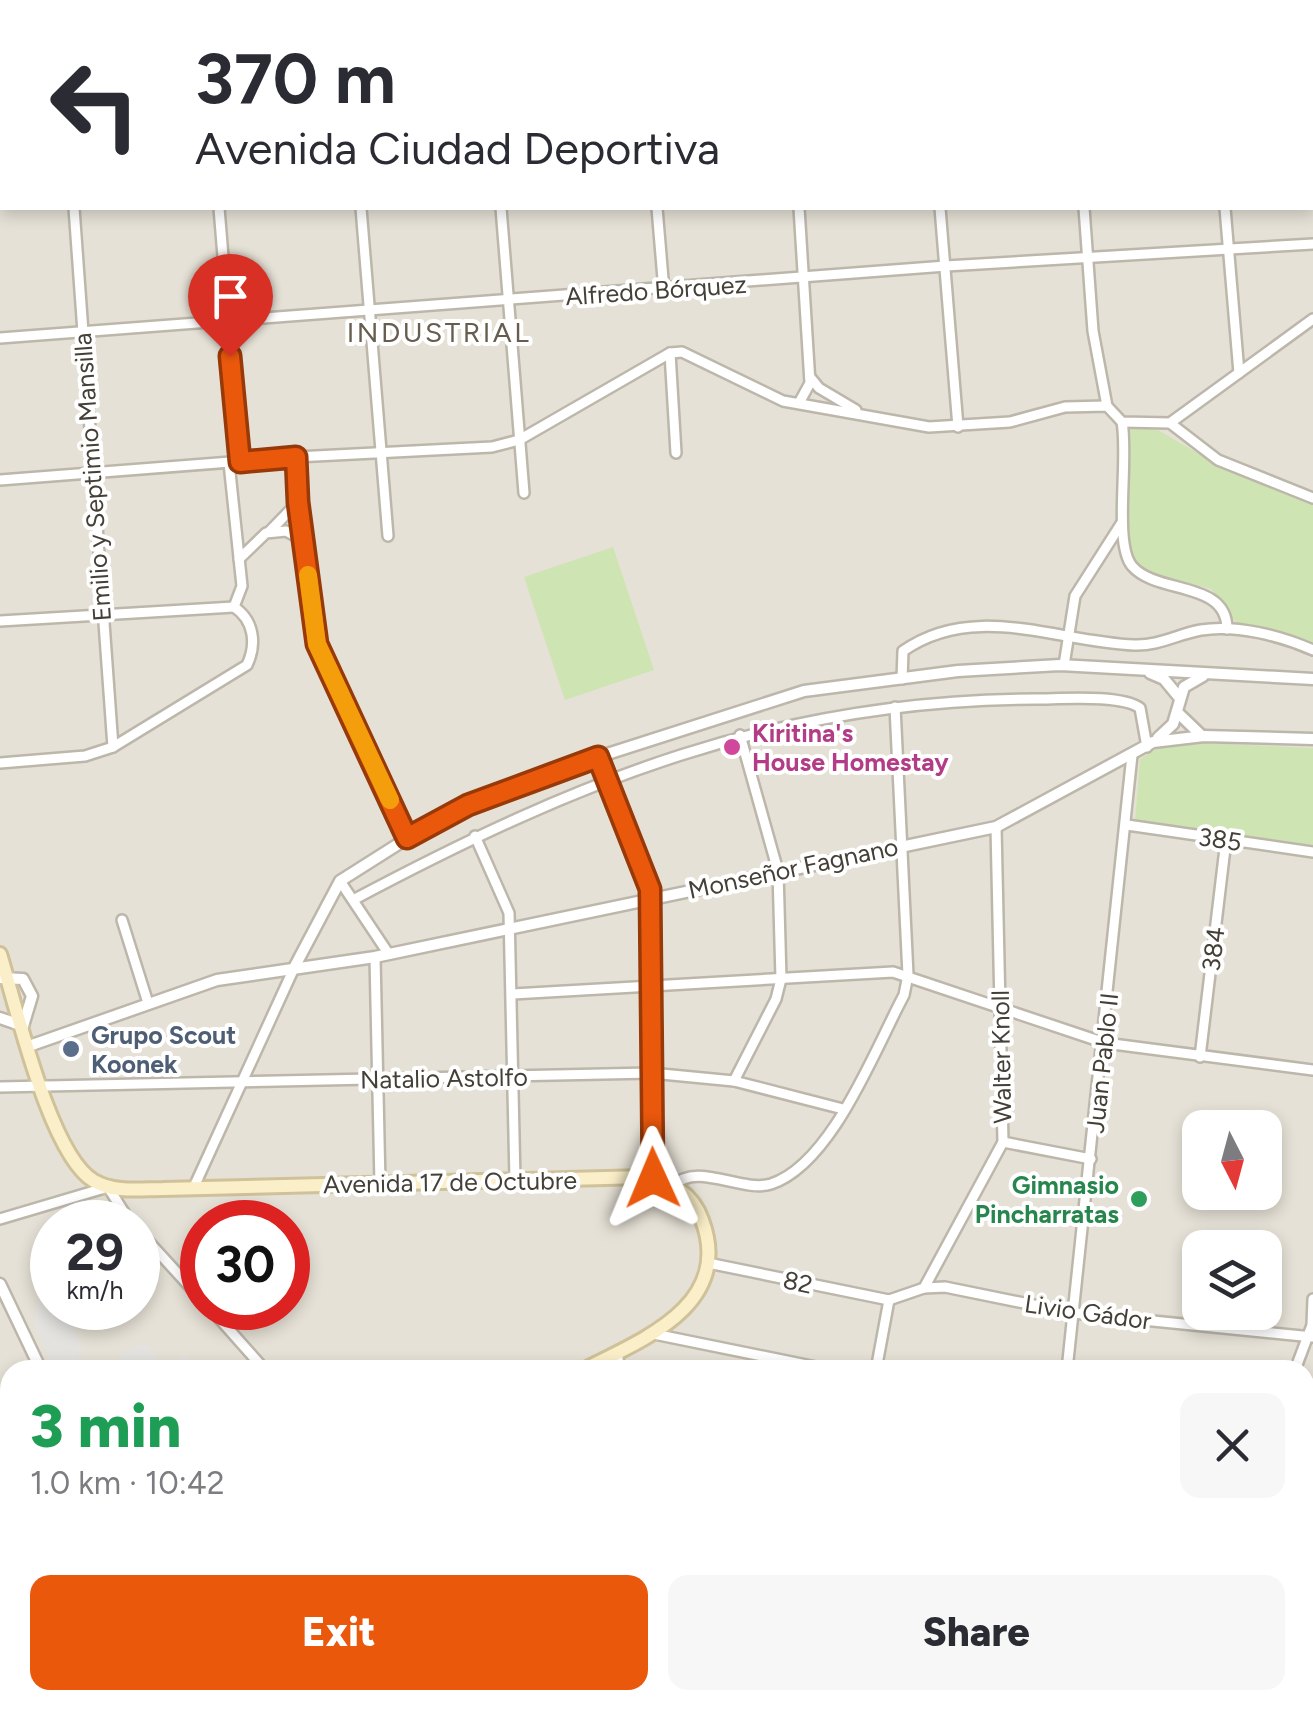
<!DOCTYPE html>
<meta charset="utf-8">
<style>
:root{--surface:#fff;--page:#f7f7f7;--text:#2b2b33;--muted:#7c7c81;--accent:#ea580c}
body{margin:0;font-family:Figtree,sans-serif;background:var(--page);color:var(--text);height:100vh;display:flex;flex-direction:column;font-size:38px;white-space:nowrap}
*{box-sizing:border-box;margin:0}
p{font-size:32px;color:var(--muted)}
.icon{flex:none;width:55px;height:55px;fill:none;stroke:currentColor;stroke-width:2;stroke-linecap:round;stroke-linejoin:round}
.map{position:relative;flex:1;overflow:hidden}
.details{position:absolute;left:0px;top:1360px;width:1315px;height:350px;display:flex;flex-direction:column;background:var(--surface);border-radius:30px 30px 0 0;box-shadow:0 5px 15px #0003}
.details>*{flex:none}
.top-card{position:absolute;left:0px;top:0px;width:1315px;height:210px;box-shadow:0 5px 15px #0003;background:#fff;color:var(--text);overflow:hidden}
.needle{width:65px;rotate:174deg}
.controls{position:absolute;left:1182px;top:1110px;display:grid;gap:20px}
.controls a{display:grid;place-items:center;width:100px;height:100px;border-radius:20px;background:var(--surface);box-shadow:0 5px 15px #0003;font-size:50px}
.speed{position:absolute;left:30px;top:1200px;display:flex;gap:20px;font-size:50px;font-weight:700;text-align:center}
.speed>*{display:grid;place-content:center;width:130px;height:130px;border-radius:50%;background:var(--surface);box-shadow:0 5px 15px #0003;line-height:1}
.speed small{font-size:25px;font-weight:400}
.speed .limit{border:15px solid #d22;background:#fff;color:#111}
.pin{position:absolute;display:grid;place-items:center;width:85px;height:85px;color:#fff;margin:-102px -42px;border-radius:50% 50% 50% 0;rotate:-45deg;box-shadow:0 0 10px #0007}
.pin .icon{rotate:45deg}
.me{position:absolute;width:110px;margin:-55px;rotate:359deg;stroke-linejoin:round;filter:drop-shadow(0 0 8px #0008)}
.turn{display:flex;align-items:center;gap:35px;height:210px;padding:0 30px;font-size:45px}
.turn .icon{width:130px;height:130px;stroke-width:2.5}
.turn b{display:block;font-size:70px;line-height:85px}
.round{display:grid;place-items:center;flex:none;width:105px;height:105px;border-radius:20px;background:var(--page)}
.head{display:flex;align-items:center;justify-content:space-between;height:170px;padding:0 30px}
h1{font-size:60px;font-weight:800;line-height:75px;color:#1e9e55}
.primary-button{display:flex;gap:20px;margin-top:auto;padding:20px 30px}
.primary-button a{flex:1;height:115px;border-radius:20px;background:var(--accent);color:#fff;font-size:40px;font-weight:800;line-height:115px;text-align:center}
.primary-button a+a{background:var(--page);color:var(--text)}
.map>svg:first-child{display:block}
.residential{fill:#e6e1d6;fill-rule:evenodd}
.green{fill:#cee4b3}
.parking{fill:#e4e2df}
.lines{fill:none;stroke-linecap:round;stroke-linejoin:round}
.minor-casing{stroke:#bdb7ab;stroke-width:14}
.tertiary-casing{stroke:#bdb7ab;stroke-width:15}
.secondary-casing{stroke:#cfc29a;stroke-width:18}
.minor{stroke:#fff;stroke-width:9}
.tertiary{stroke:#fff;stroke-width:10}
.secondary{stroke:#fbefc9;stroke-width:12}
.route-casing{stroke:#983908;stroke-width:25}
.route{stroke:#ea580c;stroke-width:18}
.slow{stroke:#f59e0b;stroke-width:18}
.hotel-dot{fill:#d1479c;stroke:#fff;stroke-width:4}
.service-dot{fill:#5c6f8a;stroke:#fff;stroke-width:4}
.leisure-dot{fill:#2e9e5b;stroke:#fff;stroke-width:4}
.labels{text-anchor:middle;stroke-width:8;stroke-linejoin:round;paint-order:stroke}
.street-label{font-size:25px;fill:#454037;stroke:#fff}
.hotel-label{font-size:25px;font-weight:bold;fill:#b23c85;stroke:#fff;text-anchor:start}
.service-label{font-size:25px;font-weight:bold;fill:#4e5e75;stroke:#fff;text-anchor:start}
.leisure-label{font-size:25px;font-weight:bold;fill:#27864d;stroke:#fff;text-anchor:end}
.neighbourhood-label{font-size:28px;letter-spacing:2.5px;fill:#675d4f;stroke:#fff}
</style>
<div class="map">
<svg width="1313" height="1710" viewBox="0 0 1313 1710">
<rect width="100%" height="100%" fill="#f2efe7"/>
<path class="residential" d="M0,0H1313V1710H0ZM2,2H1312V208H2ZM1200,1128H1265V1192H1200ZM52,1222H138V1308H52ZM202,1222H288V1308H202ZM1200,1248H1265V1312H1200ZM10,1370H1305V1700H10Z"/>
<g class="green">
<path d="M1129,426L1158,430L1216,464L1313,503V644L1238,625L1211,589C1192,582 1169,583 1150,574C1109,555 1138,465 1129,426Z"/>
<path d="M613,547L654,670L565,700L524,577Z"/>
<path d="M1182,742L1313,748V849L1135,822L1140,759L1159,747Z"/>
</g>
<path class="parking" d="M52,1295V1308H65L84,1350L77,1353L81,1362L88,1359L92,1367L109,1359L112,1363L121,1359L120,1354L145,1342L165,1368L185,1354L192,1370H54L34,1325L38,1301Z"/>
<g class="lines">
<defs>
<g id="minor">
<path d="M57,0V2"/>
<path d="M344,0V2"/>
<path d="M922,0L923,2"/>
<path d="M1070,0V2"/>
<path d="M1207,0V2"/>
<path d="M284,2L311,0"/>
<path d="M526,2L557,0"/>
<path d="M758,2L795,0"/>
<path d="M0,44L2,43"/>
<path d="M74,208L113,747"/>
<path d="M219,208L240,462"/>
<path d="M361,208L388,536"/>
<path d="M501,208L524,493"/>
<path d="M657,208L664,291"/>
<path d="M940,208L958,427"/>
<path d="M1084,208L1093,331L1107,406"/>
<path d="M1225,208L1239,373"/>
<path d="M0,338L946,266L1313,244"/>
<path d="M670,353L676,453"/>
<path d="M810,377L819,388L856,410"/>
<path d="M799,403L810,383L799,208"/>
<path d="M1122,422C1129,459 1113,543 1132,566C1157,595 1227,580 1227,629"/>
<path d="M1170,423L1218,460L1313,498"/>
<path d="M296,457L298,502L317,644L407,838"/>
<path d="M0,480L296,457L492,447L519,440L670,353L682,352L783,401L929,427L1010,422L1065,407L1107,406L1122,422L1170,423L1313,319"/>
<path d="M269,532L298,502"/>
<path d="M239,559L266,533L286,531L303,540"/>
<path d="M0,621L234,607"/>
<path d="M1064,665L1075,596L1121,524"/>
<path d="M902,679L903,651C974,601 1058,642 1134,645C1159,646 1178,634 1201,630C1236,624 1281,636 1313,650"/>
<path d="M598,757L651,889L653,1178"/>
<path d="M0,763L85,756L113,747L247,665C257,644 254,620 234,607L242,586L229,463"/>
<path d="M1127,825L1313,852"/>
<path d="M475,836L509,913L515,1180"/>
<path d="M340,881L388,953"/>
<path d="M353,900C579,780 775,700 1036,699C1060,699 1121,694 1140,708L1147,747"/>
<path d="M122,920L148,1003"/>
<path d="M375,957L380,1184"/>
<path d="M513,994L893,972L1105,1043L1313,1070"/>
<path d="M1200,1057L1226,840"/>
<path d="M734,1081L776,999L781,979L778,871L740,735"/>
<path d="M0,1087L651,1073L734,1081L843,1109"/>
<path d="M1003,1142L1091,1159"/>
<path d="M673,1186C697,1161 741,1193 771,1184C832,1164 875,1049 904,995L908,975L895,707"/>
<path d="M193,1189L295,966"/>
<path d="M0,1219L108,1187L130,1222"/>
<path d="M138,1230L202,1300"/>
<path d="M708,1263L889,1300L924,1288L1003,1142L996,827"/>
<path d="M924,1288L945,1287L1073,1313L1313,1337"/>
<path d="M210,1308L265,1370"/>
<path d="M654,1334L831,1370"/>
<path d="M617,1353L620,1370"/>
<path d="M876,1370L889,1300"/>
<path d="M1067,1370L1132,755"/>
<path d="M1295,1370L1312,1325L1313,1299"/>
<path d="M1305,1430L1313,1429"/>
<path d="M1305,1510H1313"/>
<path d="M1305,1594L1313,1593"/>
<path d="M1305,1678H1313"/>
<path d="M548,1700L550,1710"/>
<path d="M693,1700L696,1710"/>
<path d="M794,1700L847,1710"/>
<path d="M1276,1700L1277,1710"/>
<path d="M568,1710L608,1700"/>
<path d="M862,1710L864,1700"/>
<path d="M1005,1710L1007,1700"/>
<path d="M1116,1710L1118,1700"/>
</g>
<g id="tertiary">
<path d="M1312,101H1313"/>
<path d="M0,196H2"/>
<path d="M1150,673L1164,679L1178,696"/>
<path d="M1177,712L1201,735"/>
<path d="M1158,738L1173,724L1184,687L1203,676"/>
<path d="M295,966L340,881L441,817L598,757L804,691L958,671L1060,665L1313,679"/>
<path d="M0,978L23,979L32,996L23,1026L0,1018"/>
<path d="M29,1046L217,980L375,957L996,827L1153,742L1204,736L1313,739"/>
<path d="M0,1284L41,1370"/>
<path d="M373,1700L376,1710"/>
<path d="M386,1700L388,1710"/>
</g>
<g id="secondary">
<path d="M0,954C16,1005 50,1156 94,1181C114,1193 141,1189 163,1189L644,1177C671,1180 693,1194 702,1220C734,1305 642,1340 583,1370"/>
<path d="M0,1602L10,1601"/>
<path d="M0,1656L10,1646"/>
</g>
</defs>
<use href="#minor" class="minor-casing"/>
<use href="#tertiary" class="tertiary-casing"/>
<use href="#secondary" class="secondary-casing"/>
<use href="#minor" class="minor"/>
<use href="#tertiary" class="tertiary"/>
<use href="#secondary" class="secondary"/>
</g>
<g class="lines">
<defs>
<path id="route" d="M230,356L240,462L296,457L298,502L317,644L407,838L468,805L598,757L650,889L653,1178"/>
</defs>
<use href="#route" class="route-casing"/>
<use href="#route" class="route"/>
<path class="slow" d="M308,575L317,644L390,800"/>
</g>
<circle class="hotel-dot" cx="732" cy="747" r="10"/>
<circle class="service-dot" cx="71" cy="1049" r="10"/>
<circle class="leisure-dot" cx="1139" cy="1199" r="10"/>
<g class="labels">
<g class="street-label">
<text transform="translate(656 290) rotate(-4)" y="9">Alfredo Bórquez</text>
<text transform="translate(92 477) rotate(-94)" y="9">Emilio y Septimio Mansilla</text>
<text transform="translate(1220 839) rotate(8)" y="9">385</text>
<text transform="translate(793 868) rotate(-12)" y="9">Monseñor Fagnano</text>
<text transform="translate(1213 949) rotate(-83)" y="9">384</text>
<text transform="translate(1001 1057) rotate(-91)" y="9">Walter Knoll</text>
<text transform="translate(1102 1063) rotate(-84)" y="9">Juan Pablo II</text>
<text transform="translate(444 1078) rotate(-1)" y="9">Natalio Astolfo</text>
<text transform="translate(450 1182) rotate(-1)" y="9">Avenida 17 de Octubre</text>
<text transform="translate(798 1282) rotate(12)" y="9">82</text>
<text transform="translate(1088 1312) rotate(8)" y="9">Livio Gádor</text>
</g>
<g class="hotel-label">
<text x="752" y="742">Kiritina's<tspan x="752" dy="29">House Homestay</tspan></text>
</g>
<g class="service-label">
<text x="91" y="1044">Grupo Scout<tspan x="91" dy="29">Koonek</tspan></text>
</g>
<g class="leisure-label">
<text x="1119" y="1194">Gimnasio<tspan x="1119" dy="29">Pincharratas</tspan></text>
</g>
<g class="neighbourhood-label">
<text x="439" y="342">INDUSTRIAL</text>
</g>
</g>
</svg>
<div class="controls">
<a><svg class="needle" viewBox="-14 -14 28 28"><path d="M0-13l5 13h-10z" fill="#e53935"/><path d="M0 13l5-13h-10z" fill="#7c7c81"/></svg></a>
<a><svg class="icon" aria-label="layers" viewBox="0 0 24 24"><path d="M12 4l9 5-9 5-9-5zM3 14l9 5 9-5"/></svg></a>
</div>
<div class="speed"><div>29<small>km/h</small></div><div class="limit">30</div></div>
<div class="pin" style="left:230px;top:356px;background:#d93025"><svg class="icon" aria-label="arrive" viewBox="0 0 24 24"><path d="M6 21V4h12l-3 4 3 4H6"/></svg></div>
<svg class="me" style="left:653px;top:1178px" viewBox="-20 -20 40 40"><path d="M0-17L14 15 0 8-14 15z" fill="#ea580c" stroke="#fff" stroke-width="4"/></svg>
<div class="top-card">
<div class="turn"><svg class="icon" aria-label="left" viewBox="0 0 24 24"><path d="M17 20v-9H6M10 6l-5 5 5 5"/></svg><div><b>370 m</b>Avenida Ciudad Deportiva</div></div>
</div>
<section class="details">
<div class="head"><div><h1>3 min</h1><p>1.0 km · 10:42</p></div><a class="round"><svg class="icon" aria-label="close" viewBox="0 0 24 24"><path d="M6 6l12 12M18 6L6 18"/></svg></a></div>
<div class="primary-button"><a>Exit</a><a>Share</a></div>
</section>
</div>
